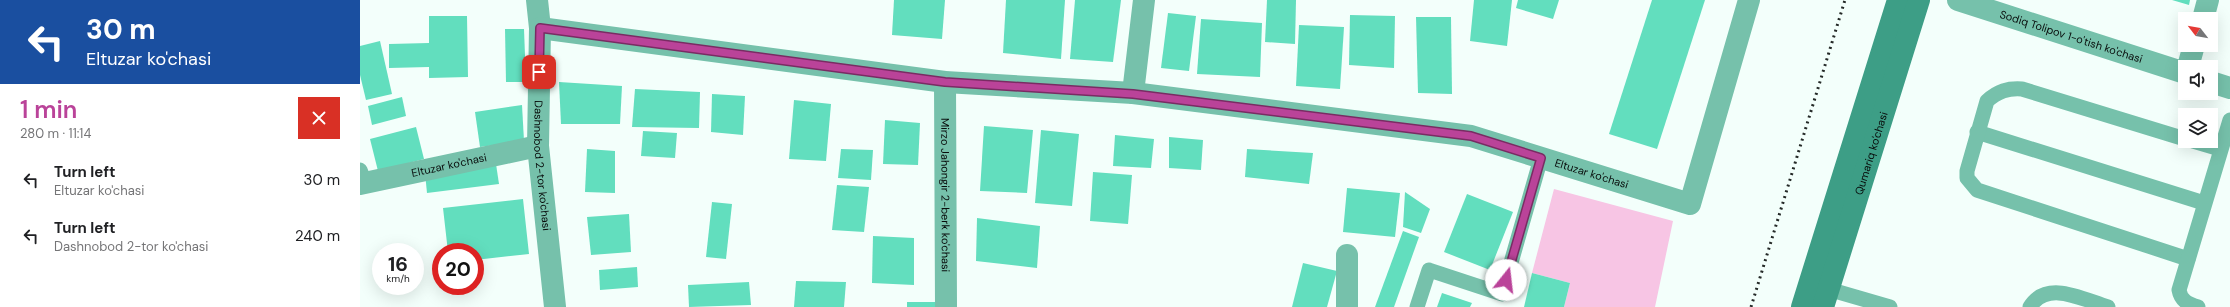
<!DOCTYPE html>
<meta charset="utf-8">
<style>
:root{--surface:#fff;--page:#f6f6f6;--text:#202124;--muted:#757577;--accent:#ba4399}
body{margin:0;font-family:"DM Sans",sans-serif;background:var(--page);color:var(--text);height:100vh;display:flex;flex-direction:column;font-size:15px;white-space:nowrap}
*{box-sizing:border-box;margin:0}
p{font-size:13px;color:var(--muted)}
.icon{flex:none;width:22px;height:22px;fill:none;stroke:currentColor;stroke-width:2;stroke-linecap:round;stroke-linejoin:round}
.map{position:relative;flex:1;overflow:hidden}
.panel{display:flex;flex-direction:column;background:var(--surface);width:360px}
.panel>*{flex:none}
.top-card{background:#1a4fa0;color:#fff;overflow:hidden}
.needle{width:26px;rotate:301deg}
.buttons{position:absolute;left:1818px;top:12px;display:grid;gap:8px}
.buttons a{display:grid;place-items:center;width:40px;height:40px;border-radius:0px;background:var(--surface);box-shadow:0 4px 16px #0002;font-size:20px}
.speed{position:absolute;left:12px;top:243px;display:flex;gap:8px;font-size:20px;font-weight:700;text-align:center}
.speed>*{display:grid;place-content:center;width:52px;height:52px;border-radius:50%;background:var(--surface);box-shadow:0 4px 16px #0002;line-height:1}
.speed small{font-size:10px;font-weight:400}
.speed .limit{border:6px solid #d22;background:#fff;color:#111}
.pin{position:absolute;display:grid;place-items:center;width:34px;height:34px;color:#fff;margin:-17px;border-radius:8px;box-shadow:0 2px 6px #0006}
.me{position:absolute;width:44px;margin:-22px;rotate:16deg;stroke-linejoin:round;filter:drop-shadow(0 0 3px #0008)}
.turn{display:flex;align-items:center;gap:14px;height:84px;padding:0 20px;font-size:18px}
.turn .icon{width:52px;height:52px;stroke-width:2.5}
.turn b{display:block;font-size:28px;line-height:34px}
.round{display:grid;place-items:center;flex:none;width:42px;height:42px;border-radius:0px;background:var(--page)}
.summary{display:flex;align-items:center;justify-content:space-between;height:68px;padding:0 20px}
h1{font-size:24px;font-weight:600;line-height:30px;color:var(--accent)}
ul{padding:0;list-style:none}
li{display:flex;align-items:center;gap:12px;height:56px;padding:0 20px}
li div{flex:1}
li b{display:block;font-size:15px}
li em{font-style:normal}
main{display:flex;flex:1;min-height:0}
.map>svg:first-child{display:block}
.green{fill:#f7c5e4}
.building{fill:#62debe}
.lines{fill:none;stroke-linecap:round;stroke-linejoin:round}
.service{stroke:#76c1ab;stroke-width:15}
.minor{stroke:#76c1ab;stroke-width:22}
.tertiary{stroke:#76c1ab;stroke-width:22}
.secondary{stroke:#3d9e86;stroke-width:22}
.rail{stroke:#242927;stroke-width:3;stroke-dasharray:2 4;stroke-linecap:butt}
.route-casing{stroke:#792c63;stroke-width:10}
.route{stroke:#ba4399;stroke-width:7}
.labels{text-anchor:middle;stroke-width:3;stroke-linejoin:round;paint-order:stroke}
.street-label{font-size:11px;fill:#080c0b;stroke:#fff}
</style>
<main>
<section class="panel">
<div class="top-card">
<div class="turn"><svg class="icon" aria-label="left" viewBox="0 0 24 24"><path d="M17 20v-9H6M10 6l-5 5 5 5"/></svg><div><b>30 m</b>Eltuzar ko'chasi</div></div>
</div>
<div class="summary"><div><h1>1 min</h1><p>280 m · 11:14</p></div><a class="round" style="background:#d93025;color:#fff"><svg class="icon" aria-label="close" viewBox="0 0 24 24"><path d="M6 6l12 12M18 6L6 18"/></svg></a></div>
<ul>
<li><svg class="icon" aria-label="left" viewBox="0 0 24 24"><path d="M17 20v-9H6M10 6l-5 5 5 5"/></svg><div><b>Turn left</b><p>Eltuzar ko'chasi</p></div><em>30 m</em></li>
<li><svg class="icon" aria-label="left" viewBox="0 0 24 24"><path d="M17 20v-9H6M10 6l-5 5 5 5"/></svg><div><b>Turn left</b><p>Dashnobod 2-tor ko'chasi</p></div><em>240 m</em></li>
</ul>
</section>
<div class="map">
<svg width="1870" height="307" viewBox="0 0 1870 307">
<rect width="100%" height="100%" fill="#f3fffb"/>
<path class="green" d="M1194,189L1313,221L1295,307H1204L1210,283L1172,273Z"/>
<g class="building">
<path d="M534,0H585L582,39L532,35Z"/>
<path d="M646,0H705L701,59L643,53Z"/>
<path d="M715,0H761L753,62L710,59Z"/>
<path d="M907,0H936L935,44L905,42Z"/>
<path d="M1114,0H1152L1147,46L1110,41Z"/>
<path d="M1158,0H1199L1193,19L1156,8Z"/>
<path d="M1292,0H1345L1297,149L1249,134Z"/>
<path d="M1812,0H1830L1829,5Z"/>
<path d="M808,13L836,16L829,71L801,68Z"/>
<path d="M990,15L1035,16L1034,68L989,65Z"/>
<path d="M69,16H107L108,77L69,78V67L29,68V44L69,43Z"/>
<path d="M1056,17H1091L1092,94L1058,93Z"/>
<path d="M841,19L902,23L900,77L837,74Z"/>
<path d="M939,25L984,27L980,89L936,86Z"/>
<path d="M145,29H164L166,82H146Z"/>
<path d="M20,41L32,94L6,100L0,75V46Z"/>
<path d="M199,82L262,86L260,124H201Z"/>
<path d="M275,89L340,92L339,128L272,127Z"/>
<path d="M352,94L385,96L383,135L351,132Z"/>
<path d="M42,97L46,116L12,125L8,106Z"/>
<path d="M434,100L471,104L466,161L429,159Z"/>
<path d="M162,105L164,141L120,147L115,112Z"/>
<path d="M525,120L560,123L558,165L523,164Z"/>
<path d="M624,126L673,130L667,193L620,191Z"/>
<path d="M56,127L64,159L18,171L10,139Z"/>
<path d="M681,130L719,134L712,206L675,203Z"/>
<path d="M283,131L317,133L315,158L281,156Z"/>
<path d="M755,135L794,139L791,168L753,166Z"/>
<path d="M809,137L843,140L841,170L809,168Z"/>
<path d="M227,149L255,151V193L225,192Z"/>
<path d="M481,149L513,150L511,180L478,178Z"/>
<path d="M887,149L953,153L949,184L885,177Z"/>
<path d="M136,164L139,184L67,193L65,173Z"/>
<path d="M733,172L772,175L768,224L730,221Z"/>
<path d="M477,185L509,187L504,232L472,230Z"/>
<path d="M987,188L1040,193L1035,237L983,232Z"/>
<path d="M1045,192L1070,209L1061,233L1043,227Z"/>
<path d="M1107,194L1153,212L1130,270L1084,252Z"/>
<path d="M163,199L169,254L115,260V252H88L83,208Z"/>
<path d="M352,202L372,204L366,259L346,257Z"/>
<path d="M269,214L271,252L231,255L227,217Z"/>
<path d="M617,218L680,226L677,268L616,261Z"/>
<path d="M1043,231L1059,237L1034,307H1015Z"/>
<path d="M513,236L554,238V285L512,283Z"/>
<path d="M943,263L977,271L967,307H932Z"/>
<path d="M277,267L278,287L240,290L239,270Z"/>
<path d="M1172,273L1210,283L1204,307H1164Z"/>
<path d="M436,281L486,282L484,307H434Z"/>
<path d="M389,282L391,305L329,307L328,285Z"/>
<path d="M1082,293L1112,303L1110,307H1077Z"/>
<rect x="547" y="302" width="31" height="5"/>
</g>
<g class="lines">
<g class="service">
<path d="M1617,132L1844,203"/>
<path d="M1825,139L1662,89C1648,88 1638,91 1627,101L1607,171V178L1617,190L1828,259"/>
<path d="M1833,141L1860,149"/>
<path d="M0,170L5,183"/>
<path d="M1468,289L1530,307"/>
<path d="M1057,307L1069,270L1142,294L1181,158"/>
<path d="M1670,307C1687,279 1724,300 1748,307"/>
<path d="M1838,307C1828,304 1821,301 1819,290L1870,120"/>
</g>
<g class="minor">
<path id="s1" d="M177,0L180,28L178,146L195,307"/>
<path d="M1843,19L1848,0"/>
<path id="s2" d="M180,28L585,82L773,93L1111,136L1330,204L1389,0"/>
<path d="M1828,67L1834,45"/>
<path id="s3" d="M585,82L586,307"/>
<path d="M773,93L784,0"/>
<path id="s4" d="M0,184L178,146"/>
<path d="M987,307V255"/>
</g>
<g class="tertiary">
<path id="s5" d="M1598,0L1825,73"/>
<path d="M1851,82L1870,88"/>
</g>
<g class="secondary">
<path d="M1442,307L1538,0"/>
<path id="s6" d="M1463,307L1559,0"/>
</g>
<path class="rail" d="M1391,307L1485,0"/>
</g>
<g class="lines">
<defs>
<path id="route" d="M179,72L180,28L585,82L773,94L1111,136L1181,158L1146,280"/>
</defs>
<use href="#route" class="route-casing"/>
<use href="#route" class="route"/>
</g>
<g class="labels">
<g class="street-label">
<text dy="4" stroke="none"><textPath href="#s5" startOffset="119">Sodiq Tolipov 1-o'tish ko'chasi</textPath></text>
<text dy="4" stroke="none"><textPath href="#s6" startOffset="161">Qumariq ko'chasi</textPath></text>
<text dy="4" stroke="none"><textPath href="#s4" startOffset="91">Eltuzar ko'chasi</textPath></text>
<text dy="4" stroke="none"><textPath href="#s1" startOffset="166">Dashnobod 2-tor ko'chasi</textPath></text>
<text dy="4" stroke="none"><textPath href="#s2" startOffset="1064">Eltuzar ko'chasi</textPath></text>
<text dy="4" stroke="none"><textPath href="#s3" startOffset="113">Mirzo Jahongir 2-berk ko'chasi</textPath></text>
</g>
</g>
</svg>
<div class="buttons">
<a><svg class="needle" viewBox="-14 -14 28 28"><path d="M0-13l5 13h-10z" fill="#e53935"/><path d="M0 13l5-13h-10z" fill="#757577"/></svg></a>
<a><svg class="icon" aria-label="sound" viewBox="0 0 24 24"><path d="M4 9h4l5-4v14l-5-4H4zM17 9q2 3 0 6"/></svg></a>
<a><svg class="icon" aria-label="layers" viewBox="0 0 24 24"><path d="M12 4l9 5-9 5-9-5zM3 14l9 5 9-5"/></svg></a>
</div>
<div class="speed"><div>16<small>km/h</small></div><div class="limit">20</div></div>
<div class="pin" style="left:179px;top:72px;background:#d93025"><svg class="icon" aria-label="arrive" viewBox="0 0 24 24"><path d="M6 21V4h12l-3 4 3 4H6"/></svg></div>
<svg class="me" style="left:1146px;top:280px" viewBox="-20 -20 40 40"><circle r="19" fill="#fff"/><path d="M0-13L10 11 0 6-10 11z" fill="#ba4399"/></svg>
</div>
</main>
